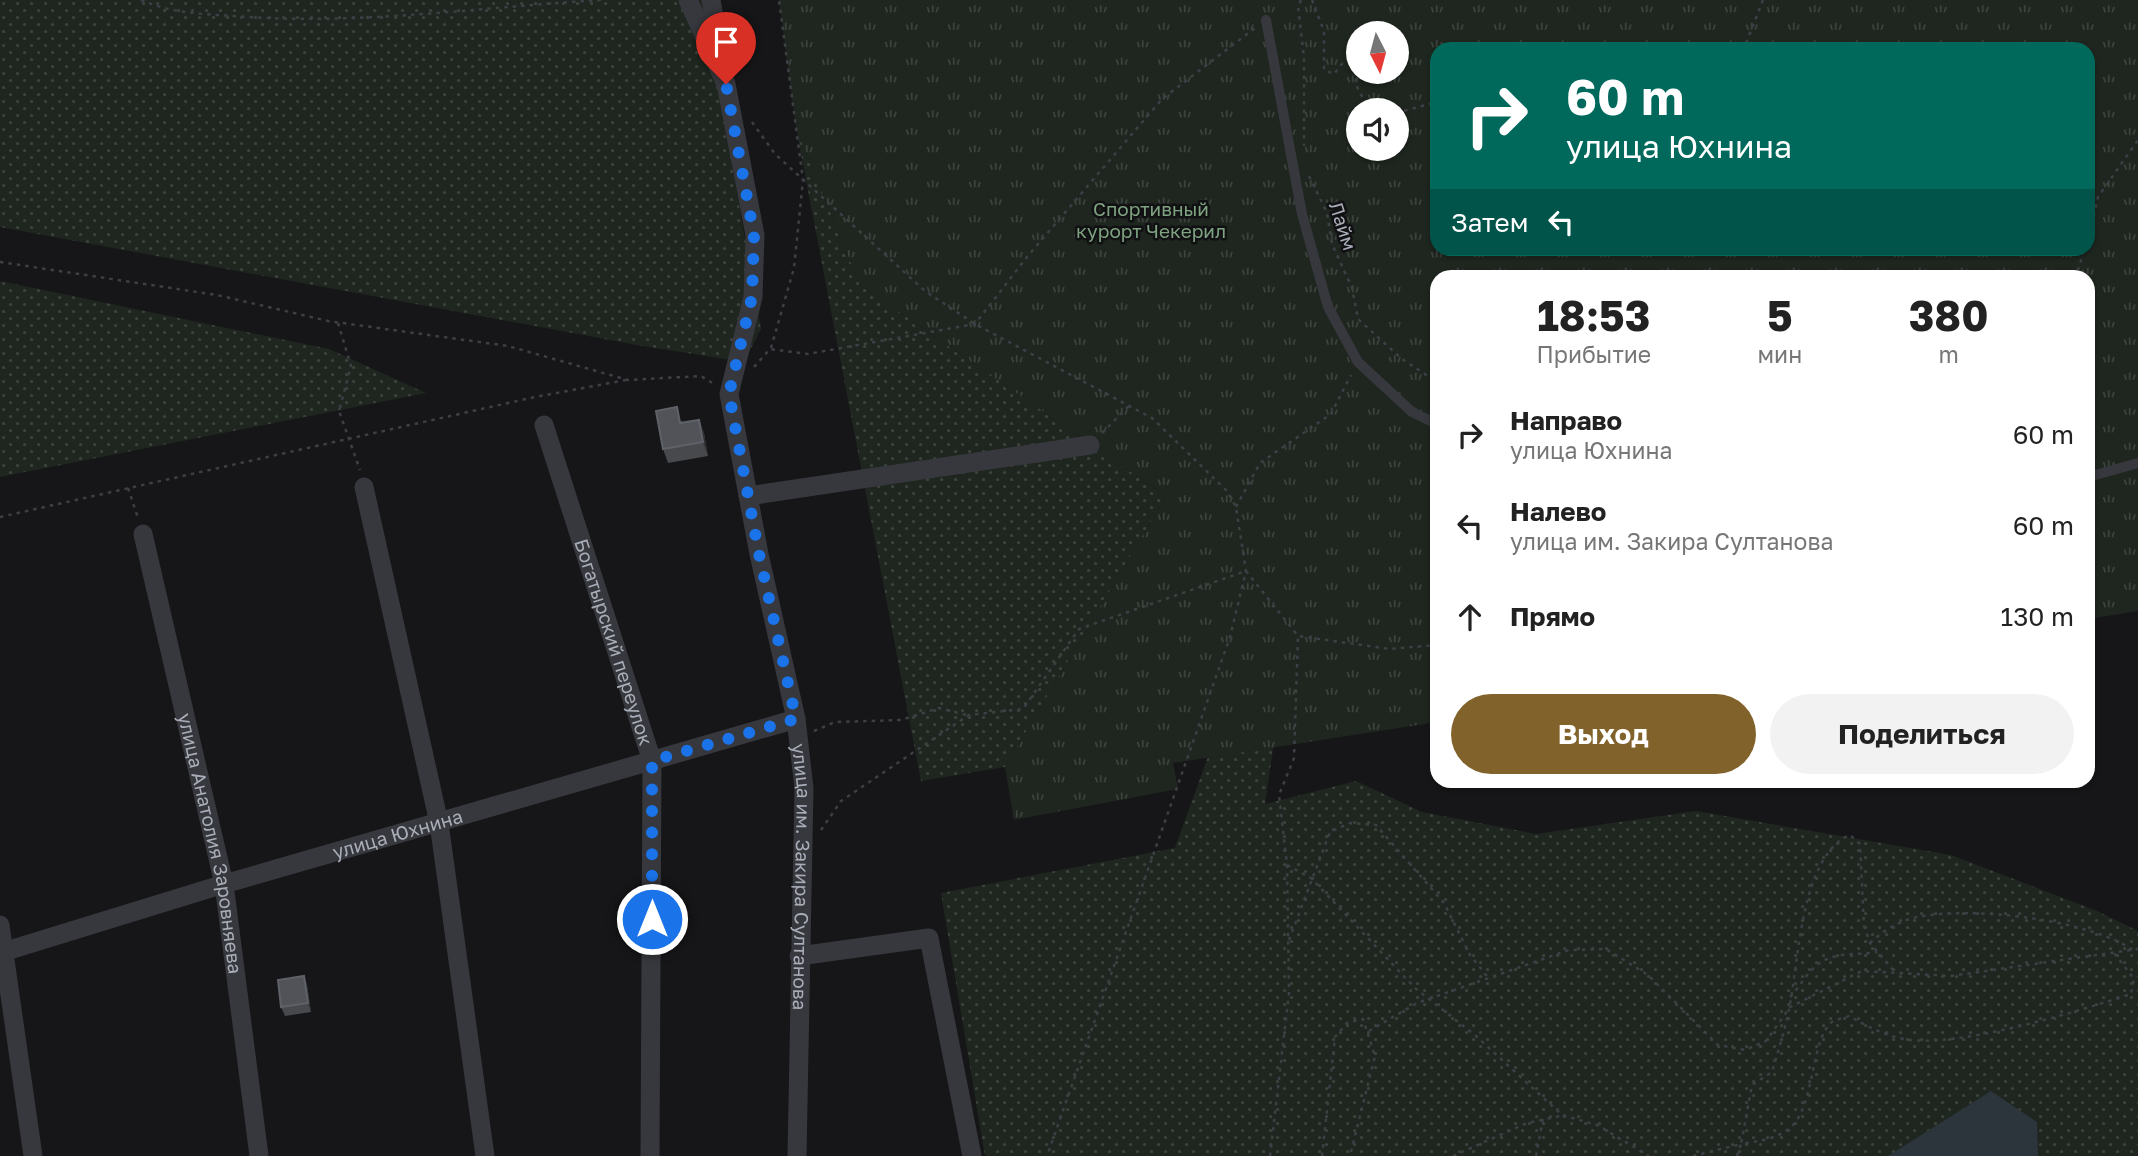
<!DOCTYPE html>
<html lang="ru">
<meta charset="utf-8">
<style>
:root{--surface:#fff;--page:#f2f2f2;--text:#222;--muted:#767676;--accent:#80622a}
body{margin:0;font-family:"Golos Text",sans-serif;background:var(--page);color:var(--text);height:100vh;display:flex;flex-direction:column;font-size:26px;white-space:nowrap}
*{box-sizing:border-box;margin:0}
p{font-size:23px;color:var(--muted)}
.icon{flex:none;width:38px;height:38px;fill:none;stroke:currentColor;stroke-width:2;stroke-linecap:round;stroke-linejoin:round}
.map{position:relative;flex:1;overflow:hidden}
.panel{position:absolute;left:1430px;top:270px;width:665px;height:518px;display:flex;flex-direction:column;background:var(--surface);border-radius:21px;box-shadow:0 2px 5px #0004}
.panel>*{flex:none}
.hud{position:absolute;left:1430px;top:42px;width:665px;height:214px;border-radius:21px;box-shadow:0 2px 5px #0004;background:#00695c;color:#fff;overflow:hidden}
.needle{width:46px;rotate:174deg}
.controls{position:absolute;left:1346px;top:21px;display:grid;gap:14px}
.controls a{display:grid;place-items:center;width:63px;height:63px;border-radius:50%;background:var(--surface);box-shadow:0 2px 5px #0004;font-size:35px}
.pin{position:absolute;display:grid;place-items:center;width:60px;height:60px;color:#fff;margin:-72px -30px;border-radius:50% 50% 50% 0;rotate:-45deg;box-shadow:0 0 7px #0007}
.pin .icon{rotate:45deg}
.me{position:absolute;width:77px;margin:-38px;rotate:0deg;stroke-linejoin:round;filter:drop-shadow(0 0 5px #0008)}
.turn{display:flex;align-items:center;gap:24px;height:147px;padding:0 21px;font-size:32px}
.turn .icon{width:91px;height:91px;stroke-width:2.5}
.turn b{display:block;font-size:49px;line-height:60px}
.then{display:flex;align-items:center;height:66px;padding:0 21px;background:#0003;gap:14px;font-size:26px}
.eta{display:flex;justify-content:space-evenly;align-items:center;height:119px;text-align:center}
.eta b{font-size:42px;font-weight:700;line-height:49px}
.primary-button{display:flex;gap:14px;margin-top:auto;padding:14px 21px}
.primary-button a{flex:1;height:80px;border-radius:42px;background:var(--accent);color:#fff;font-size:28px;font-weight:700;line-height:80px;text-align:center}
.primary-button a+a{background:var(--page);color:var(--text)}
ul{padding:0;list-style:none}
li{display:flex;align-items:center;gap:21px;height:91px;padding:0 21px}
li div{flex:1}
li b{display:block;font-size:26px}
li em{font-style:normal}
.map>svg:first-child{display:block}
.grass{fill:url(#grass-dots)}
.park{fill:url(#park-tufts);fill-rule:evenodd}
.water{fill:#2c353c}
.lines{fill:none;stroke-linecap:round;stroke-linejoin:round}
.path{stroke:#3d3f44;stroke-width:2.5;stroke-dasharray:3.5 5;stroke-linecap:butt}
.lane{stroke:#37383d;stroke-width:10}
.street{stroke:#37383d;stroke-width:19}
.wall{fill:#47494d}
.shaded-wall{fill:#2f3033}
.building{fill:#525359;stroke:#5f6168;stroke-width:2}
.route{stroke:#1a73e8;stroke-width:12;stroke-dasharray:0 21.6}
.labels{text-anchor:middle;stroke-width:5;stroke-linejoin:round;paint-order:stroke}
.park-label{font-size:19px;fill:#7fa381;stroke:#111113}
.street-label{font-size:19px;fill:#a8adb8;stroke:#111113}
</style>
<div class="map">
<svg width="2138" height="1156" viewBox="0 0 2138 1156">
<defs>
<pattern id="grass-dots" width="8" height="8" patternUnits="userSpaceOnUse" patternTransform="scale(1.75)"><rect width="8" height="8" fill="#1e261f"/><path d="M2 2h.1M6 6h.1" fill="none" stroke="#3c433d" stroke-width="1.8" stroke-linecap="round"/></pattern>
<pattern id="park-tufts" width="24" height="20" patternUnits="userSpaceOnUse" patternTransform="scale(1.75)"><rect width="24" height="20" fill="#1e261f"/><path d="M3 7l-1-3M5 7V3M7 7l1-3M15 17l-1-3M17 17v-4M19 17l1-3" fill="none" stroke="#3c433d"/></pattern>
</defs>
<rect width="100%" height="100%" fill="#161618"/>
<g class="grass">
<path d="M0,0H703L761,329L744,362L637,345L0,227Z"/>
<path d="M796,128L860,285L1166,496L1005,767L921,781Z"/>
<path d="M0,281L329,349L426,393L0,477Z"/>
<path d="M1244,657L1286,660L1265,804L1356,781L1422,812L1536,834L1696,811L1951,855L2097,911L2138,931V1156H985L941,893L1175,848Z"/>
</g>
<path class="park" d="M779,0H2138V611L2088,619V276H1437V722L1173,763L1178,789L1014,820L1005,767L1166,496L860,285L796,128ZM1358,33H1396V72H1358ZM1437,49H2088V248H1437ZM1358,110H1396V149H1358Z"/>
<path class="water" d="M1991,1091L2037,1122L2038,1156H1888Z"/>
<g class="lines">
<g class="path">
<path d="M141,0C171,13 201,14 234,16C356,26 480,7 602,0"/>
<path d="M1301,0L1298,6L1304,58V146"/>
<path d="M1312,0L1324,31V70L1334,74L1345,60L1353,59L1358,66"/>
<path d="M1740,49L1747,41L1763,0"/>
<path d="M1358,70L1355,83L1364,100L1378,110"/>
<path d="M1396,113L1437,102"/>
<path d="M752,122L775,154L925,291L975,324L1152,418L1227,491L1236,507L1246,571L1230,637L1047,1156"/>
<path d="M1309,176L1327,213L1332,244L1352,288L1358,319L1402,359L1437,382"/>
<path d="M2088,241L2098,197L2138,140"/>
<path d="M0,262L217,295L328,321L508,346L628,380L701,376L714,384"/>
<path d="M2071,276L2079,268L2084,248"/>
<path d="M338,323L351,366L339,411L360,470"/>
<path d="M771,348L794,268L803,180L779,0"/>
<path d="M754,367L770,349L808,354L975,324L1027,257L1162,99L1255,28"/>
<path d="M1102,433L1129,406"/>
<path d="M128,488L138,518"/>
<path d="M1236,507L1260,463L1331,414L1351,375"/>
<path d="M0,517L535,397L626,380"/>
<path d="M1246,571L1298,636L1390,649L1437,645"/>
<path d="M814,731L835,722L901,720L939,708L967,715"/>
<path d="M821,830L841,801L969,715L1023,709L1079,629L1246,571"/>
<path d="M1287,865L1311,878L1415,988L1476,1036L1562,1115L1597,1125L1649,1156"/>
<path d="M1289,940L1330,832L1350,823L1376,825L1444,903L1470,955L1490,980"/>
<path d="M1870,943C1883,931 1899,921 1917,917C1971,906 2087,919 2133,950"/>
<path d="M1790,997C1798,989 1803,979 1811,971C1828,950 1854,956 1877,952"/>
<path d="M1369,1031L1417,1003L1569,950L1606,949L1648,975L1718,1045L1745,1050L1766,1041L1790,1007L1862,971L1951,976L2138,949"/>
<path d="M1270,1156L1289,993L1287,865L1279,795L1294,758L1298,636"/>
<path d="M1322,1156L1335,1037L1347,1023L1363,1019L1375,1056L1350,1156"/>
<path d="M1453,1156L1527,1123L1560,1116"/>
<path d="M1536,1156L1543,1119"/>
<path d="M1693,1156L1741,1144L1752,1085L1772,1072C1778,1051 1785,1030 1789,1009C1799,963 1800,856 1850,835L1860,844L1864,926L1870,943L1895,972"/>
<path d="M1737,1156L1741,1144C1758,1141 1779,1139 1792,1126C1816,1101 1810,1039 1833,1021C1837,1019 1845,1018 1849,1016C1867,1026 1883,1035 1904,1039C1956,1049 2079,1011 2131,994L2134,979L2114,953"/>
</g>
<g class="lane">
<path d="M1266,20L1302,214L1328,307L1358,362L1412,412L1437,424"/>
<path d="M2088,477L2138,463"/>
</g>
<g class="street">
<path id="s1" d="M688,0L726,84L755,235L753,297L729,394L759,554L796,719L804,788L797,1156"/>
<path d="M711,0L721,56"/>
<path id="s2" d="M544,425L652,761L650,1156"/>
<path d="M364,487L439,823L485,1156"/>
<path d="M748,496L1090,445"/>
<path id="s3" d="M143,534L224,884L259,1156"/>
<path d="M0,925L33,1156"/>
<path id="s4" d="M0,953L224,884L796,719"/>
<path d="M799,956L929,938L972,1156"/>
</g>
</g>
<g class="wall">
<path d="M682,420V423L699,420L704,433L708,456L668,463L663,449Z"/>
<path d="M304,976L307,985L311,1012L285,1016L281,1007Z"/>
</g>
<g class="shaded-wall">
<path d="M699,420L704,433L708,456L703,442Z"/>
<path d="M304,976L307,985L311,1012L308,1003Z"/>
</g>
<g class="building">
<path d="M677,407L680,423L699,420L703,442L663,449L656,411Z"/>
<path d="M304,976L308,1003L281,1007L278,980Z"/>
</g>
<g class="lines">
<path class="route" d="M652,919V761L796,719L759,554L729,394L752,297L754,235L726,84"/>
</g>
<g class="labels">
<g class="park-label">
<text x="1151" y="216">Спортивный<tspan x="1151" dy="22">курорт Чекерил</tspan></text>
</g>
<g class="street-label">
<text transform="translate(1343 226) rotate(72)" y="7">Лайм</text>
<text dy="7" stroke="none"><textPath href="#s2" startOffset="228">Богатырский переулок</textPath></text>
<text dy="7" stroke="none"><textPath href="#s4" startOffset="415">улица Юхнина</textPath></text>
<text dy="7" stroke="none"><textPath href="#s3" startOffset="317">улица Анатолия Заровняева</textPath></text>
<text dy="7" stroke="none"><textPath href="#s1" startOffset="898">улица им. Закира Султанова</textPath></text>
</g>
</g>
</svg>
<div class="controls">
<a><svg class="needle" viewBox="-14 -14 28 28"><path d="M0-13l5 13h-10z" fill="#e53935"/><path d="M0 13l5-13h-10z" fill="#767676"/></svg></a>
<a><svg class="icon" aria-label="sound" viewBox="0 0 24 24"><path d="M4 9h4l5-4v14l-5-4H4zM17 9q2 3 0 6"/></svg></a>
</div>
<div class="pin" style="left:726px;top:84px;background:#d93025"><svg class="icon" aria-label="arrive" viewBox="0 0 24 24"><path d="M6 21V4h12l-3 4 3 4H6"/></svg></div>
<svg class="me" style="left:652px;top:919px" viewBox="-20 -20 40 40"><circle r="17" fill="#1a73e8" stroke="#fff" stroke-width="3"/><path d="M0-11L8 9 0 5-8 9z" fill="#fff"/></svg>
<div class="hud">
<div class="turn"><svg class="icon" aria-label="right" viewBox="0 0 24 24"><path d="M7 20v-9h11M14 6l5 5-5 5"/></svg><div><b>60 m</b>улица Юхнина</div></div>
<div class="then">Затем<svg class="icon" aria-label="left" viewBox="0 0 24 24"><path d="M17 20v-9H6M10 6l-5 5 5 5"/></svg></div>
</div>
<section class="panel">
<div class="eta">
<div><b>18:53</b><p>Прибытие</p></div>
<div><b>5</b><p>мин</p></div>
<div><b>380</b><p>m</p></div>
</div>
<ul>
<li><svg class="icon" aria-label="right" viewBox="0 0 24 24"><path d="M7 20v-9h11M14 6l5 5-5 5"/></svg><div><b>Направо</b><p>улица Юхнина</p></div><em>60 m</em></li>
<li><svg class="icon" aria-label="left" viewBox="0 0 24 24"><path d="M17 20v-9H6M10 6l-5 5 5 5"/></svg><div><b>Налево</b><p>улица им. Закира Султанова</p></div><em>60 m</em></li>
<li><svg class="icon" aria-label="ahead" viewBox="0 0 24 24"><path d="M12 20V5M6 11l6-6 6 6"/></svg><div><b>Прямо</b></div><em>130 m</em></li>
</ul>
<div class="primary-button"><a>Выход</a><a>Поделиться</a></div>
</section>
</div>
